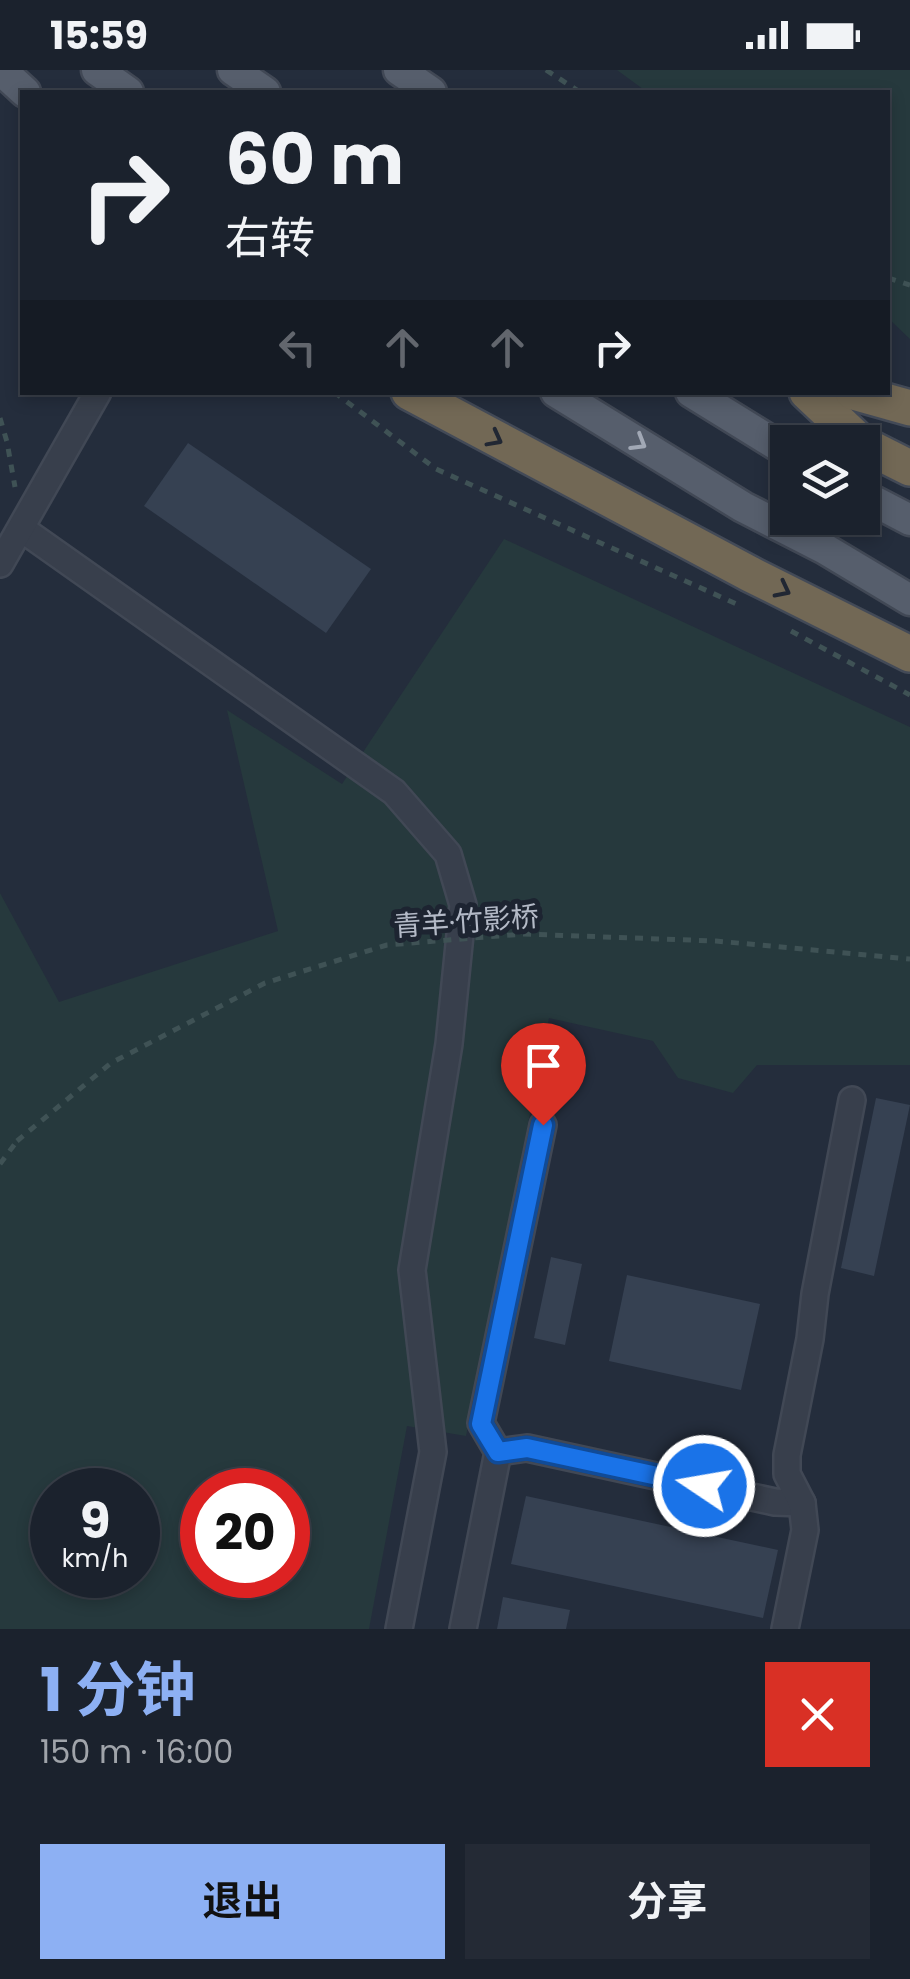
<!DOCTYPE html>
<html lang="zh">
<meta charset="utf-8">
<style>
:root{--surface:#1b222d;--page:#242a35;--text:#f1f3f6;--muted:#a0a4aa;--line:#393f49;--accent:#8db0f3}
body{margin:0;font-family:Poppins,"Noto Sans SC",sans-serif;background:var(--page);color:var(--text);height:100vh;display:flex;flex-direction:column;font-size:38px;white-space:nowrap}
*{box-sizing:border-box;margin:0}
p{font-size:32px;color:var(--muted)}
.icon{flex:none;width:55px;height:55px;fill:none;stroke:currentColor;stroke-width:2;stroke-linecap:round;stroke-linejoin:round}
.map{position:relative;height:1559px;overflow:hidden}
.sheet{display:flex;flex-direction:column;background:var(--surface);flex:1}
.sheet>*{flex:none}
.guide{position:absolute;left:20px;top:20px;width:870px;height:305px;border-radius:0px;box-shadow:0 5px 15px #0003,0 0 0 2px var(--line);background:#1b222d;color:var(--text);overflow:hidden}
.buttons{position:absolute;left:770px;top:355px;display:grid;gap:20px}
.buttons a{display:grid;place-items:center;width:110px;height:110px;border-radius:0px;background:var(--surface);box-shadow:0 5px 15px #0003,0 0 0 2px var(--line);font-size:50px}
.speed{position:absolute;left:30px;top:1398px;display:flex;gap:20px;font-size:50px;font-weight:700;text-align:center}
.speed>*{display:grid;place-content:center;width:130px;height:130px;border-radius:50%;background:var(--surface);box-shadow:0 5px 15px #0003,0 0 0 2px var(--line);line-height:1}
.speed small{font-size:25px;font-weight:400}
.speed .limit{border:15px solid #d22;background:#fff;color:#111}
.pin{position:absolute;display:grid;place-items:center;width:85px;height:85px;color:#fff;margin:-102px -42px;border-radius:50% 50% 50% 0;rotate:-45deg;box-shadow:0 0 10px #0007}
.pin .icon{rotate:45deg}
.me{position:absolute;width:110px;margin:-55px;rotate:282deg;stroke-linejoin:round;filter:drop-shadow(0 0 8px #0008)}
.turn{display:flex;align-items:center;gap:35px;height:210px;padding:0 40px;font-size:45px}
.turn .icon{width:130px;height:130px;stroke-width:2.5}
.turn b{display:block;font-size:70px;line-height:85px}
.lanes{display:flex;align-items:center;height:95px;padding:0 40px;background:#0003;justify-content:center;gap:50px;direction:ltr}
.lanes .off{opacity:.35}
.round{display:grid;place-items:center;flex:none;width:105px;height:105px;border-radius:0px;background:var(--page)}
.overview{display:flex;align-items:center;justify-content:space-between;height:170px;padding:0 40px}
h1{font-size:60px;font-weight:700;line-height:75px;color:var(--accent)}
.cta{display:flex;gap:20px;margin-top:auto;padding:20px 40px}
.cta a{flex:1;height:115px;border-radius:0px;background:var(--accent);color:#111;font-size:40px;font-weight:700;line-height:115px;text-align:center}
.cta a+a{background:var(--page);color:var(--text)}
.status{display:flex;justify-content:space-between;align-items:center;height:70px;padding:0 50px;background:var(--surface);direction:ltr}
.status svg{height:28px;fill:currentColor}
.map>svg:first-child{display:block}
.green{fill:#26393d;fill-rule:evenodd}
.building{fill:#364152}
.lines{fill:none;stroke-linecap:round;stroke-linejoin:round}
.minor-casing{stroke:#414855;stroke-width:30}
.major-casing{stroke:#414855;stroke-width:35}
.highway-casing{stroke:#434a57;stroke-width:40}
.path{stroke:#3f5255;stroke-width:5;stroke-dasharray:8 8;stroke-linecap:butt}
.minor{stroke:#383f4c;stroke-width:25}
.major{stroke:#565e6c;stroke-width:30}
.highway{stroke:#726855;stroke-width:35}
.path-bridge{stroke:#3f5255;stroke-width:5;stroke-dasharray:8 8;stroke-linecap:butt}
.oneway{stroke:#212733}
.oneway2{stroke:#a1a8b5}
.route-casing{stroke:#114b97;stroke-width:25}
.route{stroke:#1a73e8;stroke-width:18}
.labels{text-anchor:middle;stroke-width:10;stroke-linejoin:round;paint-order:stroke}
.street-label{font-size:28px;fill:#b4bac7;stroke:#1d2431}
</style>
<div class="status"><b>15:59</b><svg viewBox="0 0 49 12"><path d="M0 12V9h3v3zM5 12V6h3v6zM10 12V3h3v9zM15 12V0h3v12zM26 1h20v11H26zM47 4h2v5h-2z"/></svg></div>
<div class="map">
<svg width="910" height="1559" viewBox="0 0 910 1559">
<rect width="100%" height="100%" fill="#242d3c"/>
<g class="green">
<path d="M617,0H910V269L888,248V22H647Z"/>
<path d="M504,469L910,657V995H757L733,1023L678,1008L653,971L549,948L466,1366L407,1356L369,1559H0V823L59,932L278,861L227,640L342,714ZM52,1420H138V1505H52ZM202,1420H288V1505H202Z"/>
</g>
<g class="building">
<path d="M188,373L371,499L326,563L144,436Z"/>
<path d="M876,1028L910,1035L874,1206L841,1198Z"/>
<path d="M551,1187L582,1194L565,1275L534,1268Z"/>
<path d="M627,1205L760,1234L741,1320L609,1291Z"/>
<path d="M526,1426L778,1480L763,1548L511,1494Z"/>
<path d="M503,1527L570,1540L566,1559H497Z"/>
</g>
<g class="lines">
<defs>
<g id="minor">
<path d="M22,459L394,722L448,784L463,835L449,974L412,1200L433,1382L399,1559"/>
<path d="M0,494L98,322"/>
<path d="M498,1382L527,1378L775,1432L802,1433"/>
<path d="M463,1559L498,1382L481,1353L543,1055"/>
<path d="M785,1559L805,1460L802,1433L787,1404V1385L810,1269L815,1224L852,1030"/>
</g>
<g id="major">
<path d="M1,0L25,22"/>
<path d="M97,0L128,22"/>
<path d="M233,0L265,22"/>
<path d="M399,0L431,22"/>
<path d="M556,322L743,437L825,479L910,530"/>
<path d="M691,322L788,382"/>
<path d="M862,425L910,450"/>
</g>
<g id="highway">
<path d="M409,322L750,504L910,584"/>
<path d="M807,322L860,372"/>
<path d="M853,322L910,338"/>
<path d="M862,374L910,398"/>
</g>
</defs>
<use href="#minor" class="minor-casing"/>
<use href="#major" class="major-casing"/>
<use href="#highway" class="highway-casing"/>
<g class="path">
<path d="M546,0L580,22"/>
<path d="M888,208L910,215"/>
<path d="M334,322L436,399L741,536"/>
<path d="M0,348L7,372L15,417"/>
<path d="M791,561L910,625"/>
<path d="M0,1094L17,1071"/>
</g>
<use href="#minor" class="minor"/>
<use href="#major" class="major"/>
<use href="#highway" class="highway"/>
<path class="path-bridge" d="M17,1071L111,993L265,913L387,875L523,864L716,871L910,889"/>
</g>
<defs><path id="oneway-chevron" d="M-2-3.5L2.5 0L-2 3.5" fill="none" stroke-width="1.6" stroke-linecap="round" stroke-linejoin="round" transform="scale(2.5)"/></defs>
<g class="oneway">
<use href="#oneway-chevron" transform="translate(495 369) rotate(28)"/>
<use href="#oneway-chevron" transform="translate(783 520) rotate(27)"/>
</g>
<use class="oneway2" href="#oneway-chevron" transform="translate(639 373) rotate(31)"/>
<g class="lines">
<defs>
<path id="route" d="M543,1055L481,1354L498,1382L527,1378L704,1416"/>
</defs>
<use href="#route" class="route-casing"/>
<use href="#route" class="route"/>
</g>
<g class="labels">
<g class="street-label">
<text transform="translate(466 851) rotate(-4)" y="10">青羊·竹影桥</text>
</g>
</g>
</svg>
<div class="buttons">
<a><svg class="icon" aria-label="layers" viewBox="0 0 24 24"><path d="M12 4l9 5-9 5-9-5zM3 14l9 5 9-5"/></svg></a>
</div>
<div class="speed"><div>9<small>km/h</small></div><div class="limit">20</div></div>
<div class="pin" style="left:543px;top:1055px;background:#d93025"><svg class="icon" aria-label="arrive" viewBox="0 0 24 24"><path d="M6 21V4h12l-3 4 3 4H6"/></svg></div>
<svg class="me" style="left:704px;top:1416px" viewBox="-20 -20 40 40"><circle r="17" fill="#1a73e8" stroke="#fff" stroke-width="3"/><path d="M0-11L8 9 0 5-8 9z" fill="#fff"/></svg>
<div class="guide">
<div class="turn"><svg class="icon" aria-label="right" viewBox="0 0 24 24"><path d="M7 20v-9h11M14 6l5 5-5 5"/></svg><div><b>60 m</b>右转</div></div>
<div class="lanes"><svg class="icon off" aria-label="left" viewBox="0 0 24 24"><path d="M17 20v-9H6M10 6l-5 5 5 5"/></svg><svg class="icon off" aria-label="ahead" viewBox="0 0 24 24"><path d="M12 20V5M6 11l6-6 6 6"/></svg><svg class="icon off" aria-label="ahead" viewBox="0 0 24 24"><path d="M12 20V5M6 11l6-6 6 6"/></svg><svg class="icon" aria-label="right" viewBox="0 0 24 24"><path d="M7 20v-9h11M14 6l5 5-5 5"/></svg></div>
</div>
</div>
<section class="sheet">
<div class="overview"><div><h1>1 分钟</h1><p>150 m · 16:00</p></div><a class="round" style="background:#d93025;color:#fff"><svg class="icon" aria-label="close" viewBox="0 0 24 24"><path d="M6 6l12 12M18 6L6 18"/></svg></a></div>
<div class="cta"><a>退出</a><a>分享</a></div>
</section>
